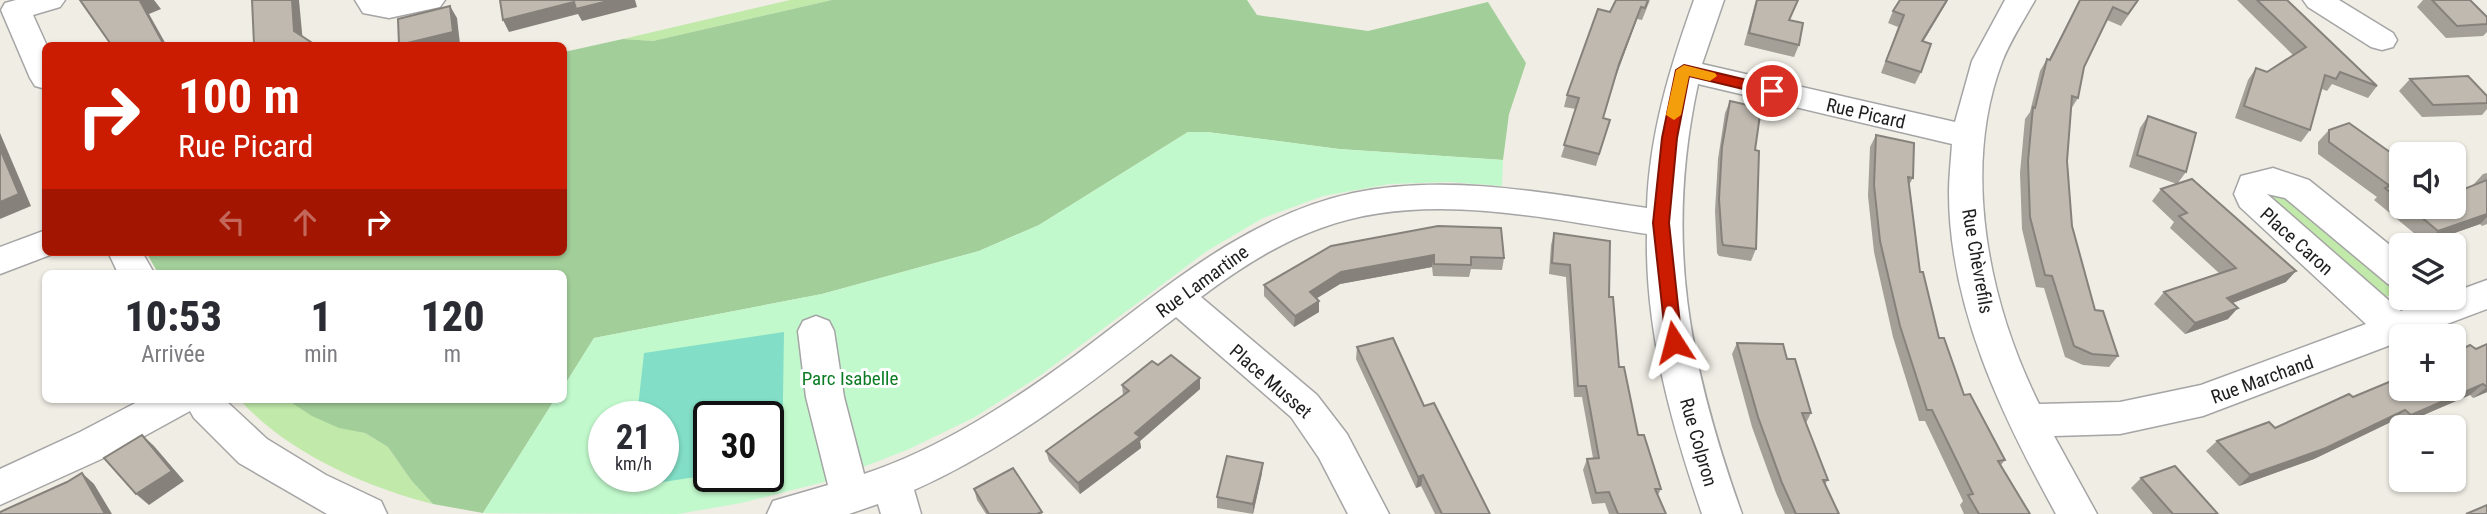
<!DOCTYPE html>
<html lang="fr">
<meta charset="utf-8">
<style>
:root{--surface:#fff;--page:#f7f7f7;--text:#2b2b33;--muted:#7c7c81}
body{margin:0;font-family:"Roboto Condensed",sans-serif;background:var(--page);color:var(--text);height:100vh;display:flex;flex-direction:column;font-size:26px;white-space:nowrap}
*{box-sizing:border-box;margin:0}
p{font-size:23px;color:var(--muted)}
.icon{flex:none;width:38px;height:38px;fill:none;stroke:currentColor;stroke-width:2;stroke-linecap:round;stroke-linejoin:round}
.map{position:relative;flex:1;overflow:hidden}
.details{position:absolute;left:42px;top:270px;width:525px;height:133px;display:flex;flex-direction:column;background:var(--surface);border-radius:10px;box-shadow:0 2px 5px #0004}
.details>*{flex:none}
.top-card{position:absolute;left:42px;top:42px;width:525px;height:214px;border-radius:10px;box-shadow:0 2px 5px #0004;background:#cb1b01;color:#fff;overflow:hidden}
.controls{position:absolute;left:2389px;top:142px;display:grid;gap:14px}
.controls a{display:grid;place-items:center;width:77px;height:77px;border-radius:10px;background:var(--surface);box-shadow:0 2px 5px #0004;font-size:35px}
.speed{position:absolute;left:588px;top:401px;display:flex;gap:14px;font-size:35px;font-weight:700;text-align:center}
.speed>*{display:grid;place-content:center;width:91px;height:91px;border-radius:50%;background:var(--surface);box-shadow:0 2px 5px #0004;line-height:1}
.speed small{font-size:18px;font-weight:400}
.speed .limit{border:4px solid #111;border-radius:10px;background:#fff;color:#111}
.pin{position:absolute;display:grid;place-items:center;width:60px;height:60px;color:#fff;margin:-30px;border:4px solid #fff;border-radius:50%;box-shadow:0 2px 7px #0007}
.me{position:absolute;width:77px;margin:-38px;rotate:351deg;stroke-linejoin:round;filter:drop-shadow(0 0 5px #0008)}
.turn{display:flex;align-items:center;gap:24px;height:147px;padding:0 21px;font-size:32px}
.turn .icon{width:91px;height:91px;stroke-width:2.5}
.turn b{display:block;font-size:49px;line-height:60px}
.lanes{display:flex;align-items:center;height:66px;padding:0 21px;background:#0003;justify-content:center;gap:35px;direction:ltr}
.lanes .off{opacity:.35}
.eta{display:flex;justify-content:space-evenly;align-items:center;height:119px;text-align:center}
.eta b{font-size:42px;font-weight:800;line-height:49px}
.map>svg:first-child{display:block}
.grass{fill:#c1e9aa}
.forest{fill:#a2ce99}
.park{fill:#c1f9cc;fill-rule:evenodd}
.pitch{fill:#82dec6}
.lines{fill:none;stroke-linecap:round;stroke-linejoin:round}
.minor-casing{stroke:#a5a5a5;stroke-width:3}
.minor{fill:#fff;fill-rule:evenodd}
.wall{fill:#a49f97}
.shaded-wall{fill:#86827b}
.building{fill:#bfb9b0;stroke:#86827b;stroke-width:2}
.route{fill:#cb1b01;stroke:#841201;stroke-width:2}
.slow{fill:#f59e0b}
.labels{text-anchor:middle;stroke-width:6;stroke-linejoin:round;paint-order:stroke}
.street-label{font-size:19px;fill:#1e1e1e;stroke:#fff}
.park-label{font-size:19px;fill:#0c7c24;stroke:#fff}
</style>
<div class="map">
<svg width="2487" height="514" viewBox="0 0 2487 514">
<rect width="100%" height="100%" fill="#efede4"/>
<g class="grass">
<path d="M790,0H832L653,41L623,39Z"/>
<path d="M2284,194L2389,281L2396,294L2385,297L2377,293L2271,198L2272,195Z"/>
<path d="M239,399H286L339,427L365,433L388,447L411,480L433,504C364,486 288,453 239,399Z"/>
</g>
<g class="forest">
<path d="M832,0H1247L1257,15L1368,31L1488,2L1526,63L1509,114L1503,160L1339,149L1207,132H1188L1039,225L979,251L822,294L594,338L564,386V273H158L146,252H564V52L623,39L653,41Z"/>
<path d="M286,399H555L483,513L433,504L411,480L388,447L365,433L339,428L312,416Z"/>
</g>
<path class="park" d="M1188,132H1207L1339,149L1503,160L1502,186L1449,182L1390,184L1323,196L1263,218L1207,251L1041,375L975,417L907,450L824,482L741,503L678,514L483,513L555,399H564V386L594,338L822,294L979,251L1039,225ZM604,416H663V476H604ZM709,416H768V476H709Z"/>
<path class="pitch" d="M784,332L782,463L768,465V416H709V475L630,487L631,476H663V416H637L644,353Z"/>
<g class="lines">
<defs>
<g id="minor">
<path d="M16,0H65L60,7L33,15L47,46L46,89L35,86L30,78L1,10L5,3Z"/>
<path d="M355,0H445L440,7L389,18L363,13Z"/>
<path d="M1694,0H1724L1702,64L1955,122L1972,61L2005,0H2035C2024,20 2010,41 2002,62C1961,171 1989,303 2039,404L2120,402L2201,385L2366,324L2240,207L2234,194L2241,176L2273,168L2309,180L2401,254V288L2388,284L2285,198L2267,194L2401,311L2438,298H2454V292L2487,280V309L2415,336H2401V341L2203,416L2120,434L2054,436L2097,514H2056C2002,416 1949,307 1949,192C1949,176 1951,160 1952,144L1698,84C1664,241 1689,365 1742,514H1702C1671,423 1645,331 1647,234C1542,218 1424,190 1321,228C1278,243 1237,270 1201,297L1317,395L1347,434L1389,514H1348L1319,458L1291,417L1176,317C1091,383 1013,445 914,490L921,514H881L878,504L849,514H767L773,501L828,485L806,397L798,331L803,321L816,316L829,321L834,331L844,397L864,474C940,449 1012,402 1076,355C1163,290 1244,217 1353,193C1450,173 1551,194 1647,208C1649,135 1670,67 1694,0Z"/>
<path d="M2303,0H2339L2393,33L2397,40L2393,47L2382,50L2371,47L2308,7Z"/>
<path d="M46,230V252H58L0,274V247Z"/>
<path d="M108,252H142L154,273H118Z"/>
<path d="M143,399H224L267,439L326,475L381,501L387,514H327L239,463L194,418L190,411L108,456L0,505V469L80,432Z"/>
</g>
</defs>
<use href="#minor" class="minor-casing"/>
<use href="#minor" class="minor"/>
</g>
<g class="wall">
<path d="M1650,0L1642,20L1637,19L1616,76L1603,118L1610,120L1596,166L1561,157L1576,109L1564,107L1567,95L1610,12Z"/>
<path d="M1756,0L1790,20L1799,45L1794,57L1744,45Z"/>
<path d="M1948,0L1923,42L1921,72L1915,84L1881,73L1898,27L1888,23L1893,11Z"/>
<path d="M2080,0H2139L2121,26L2107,20L2084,67L2078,98L2071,109L2067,161L2072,226L2095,310L2118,356L2109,367L2083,365L2065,357L2044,288L2036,287L2022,229L2020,173L2025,119L2030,112L2040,71L2047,59H2049Z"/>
<path d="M2237,0H2287L2377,86L2368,98L2332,84L2327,91L2322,89L2310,130L2301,142L2235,118L2248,80L2256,68L2267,72L2293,55Z"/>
<path d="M2423,0H2470L2487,17V32L2483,36L2446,38L2417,7Z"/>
<path d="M2410,79L2487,96V109L2482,115L2422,117L2399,91Z"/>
<path d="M1730,101L1755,150L1756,249L1751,261L1719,256L1717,253L1715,211L1718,159L1725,113Z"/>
<path d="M2148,116L2186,172L2177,184L2286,282L2233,303L2228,319L2185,334L2154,304L2164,292L2219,273L2170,228L2174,222L2152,201L2161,189L2177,184L2129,167L2140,128Z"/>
<path d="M2329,130L2401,170V206H2454L2483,174L2487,173V224L2482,226L2480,224L2426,243L2374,200L2377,197L2318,154V142Z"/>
<path d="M1876,135L1913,178L1909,185L1920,272L1939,338L1964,395L2005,460L2001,465L2030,514H1964L1960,505L1963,501L1925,421H1919L1893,337L1874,252L1868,196L1870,147Z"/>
<path d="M1554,233L1609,297L1619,367L1638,435L1661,489L1658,495L1666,514H1609L1605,503L1592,504L1583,470L1587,459L1593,458L1582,397H1574L1566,277L1549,274L1551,245Z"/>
<path d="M1331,246L1504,258L1502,270L1471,269L1469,277L1433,276L1432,267L1340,284L1317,298L1319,312L1294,327L1264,296V285Z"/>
<path d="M1737,343L1787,359L1811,413L1806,423L1828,480L1825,484L1839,514H1785L1776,493L1752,427L1732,354Z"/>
<path d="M2487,344V392L2473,398L2470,395L2398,426L2393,421L2314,459L2239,486L2206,451L2217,441L2275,428Z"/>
<path d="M1357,347L1424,406L1490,514H1435L1421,486L1416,488L1356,359Z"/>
<path d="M1122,385L1200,389L1140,441L1141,448L1080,494L1049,461L1046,451L1123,395Z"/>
<path d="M1262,473L1253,514L1217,508V497Z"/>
<path d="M2141,478L2218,514H2153L2131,488Z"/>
<path d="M974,489L1042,512V514H986L977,500Z"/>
</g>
<g class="shaded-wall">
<path d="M143,0H154L161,9L149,14L167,46H163L140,1Z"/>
<path d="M292,0H299L303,43L294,31Z"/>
<path d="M612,0H635L637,7L582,21L578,14L509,32L503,20L574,2Z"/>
<path d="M1947,0H1948L1916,53L1922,41Z"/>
<path d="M450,6L457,18L460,44L454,46H399Z"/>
<path d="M1641,7L1637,19L1616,76L1619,64Z"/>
<path d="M0,133L31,206L0,219Z"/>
<path d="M2487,214V217L2480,224L2426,243L2438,231Z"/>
<path d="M1434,255L1432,267L1340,284L1309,303L1310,292L1341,272Z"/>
<path d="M2296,271L2286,282L2217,309L2227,298Z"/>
<path d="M1319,301V312L1294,327L1295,316Z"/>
<path d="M2238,308L2228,319L2185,334L2195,323Z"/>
<path d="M1200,378V389L1140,441L1141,448L1080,494L1078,483L1135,433Z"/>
<path d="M2483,384L2470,395L2398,426L2411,415Z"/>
<path d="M2487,387V392L2473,398Z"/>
<path d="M2405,410L2393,421L2314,459L2239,486L2250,475Z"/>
<path d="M142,435L154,446L184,481L149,505L136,494Z"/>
<path d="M1263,463L1262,473L1253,514V504Z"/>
<path d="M82,473L94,484L112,514H105Z"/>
<path d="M1423,475L1421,486L1416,488L1418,477Z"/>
</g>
<g class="building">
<path d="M80,0H143L140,1L164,45L103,46L110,43Z"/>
<path d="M252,0H292L294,31L314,44L358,45L251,46L254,44Z"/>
<path d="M500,0H612L576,9L574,2L503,20Z"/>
<path d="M1616,0H1648L1645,8L1641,7L1619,64L1603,118L1610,120L1599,154L1564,145L1579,98L1567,95L1598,9L1610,12Z"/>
<path d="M1757,0H1798L1789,20L1803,23L1799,45L1749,33Z"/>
<path d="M1900,0H1947L1922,41L1931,44L1921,72L1886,61L1904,15L1893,11Z"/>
<path d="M2080,0H2138L2128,14L2113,7L2084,67L2078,98L2072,96L2067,161L2072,226L2095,310L2103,311L2118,356L2092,354L2074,346L2052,276L2045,275L2030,217L2028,161L2033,107L2035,108L2047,59L2050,60Z"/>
<path d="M2257,0H2287L2377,86L2340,72L2336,79L2325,75L2310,130L2244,106L2256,68L2267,72L2306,47Z"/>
<path d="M2432,0H2470L2487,17V24L2457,26Z"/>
<path d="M450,6L453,32L399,45L398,19Z"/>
<path d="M2468,76L2487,96V103L2433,105L2410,79Z"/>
<path d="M1730,101L1761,108L1755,150L1759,151L1756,249L1723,245L1722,241L1719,199L1722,147Z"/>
<path d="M2148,116L2196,133L2186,172L2137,155Z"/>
<path d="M2349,123L2401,160V166L2398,168L2401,170V201L2385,188L2390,186L2329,142V130Z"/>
<path d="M1876,135L1914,143L1913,178L1908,177L1920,272H1923L1939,338H1944L1964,395L1970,394L2005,460L1998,461L2030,514H1979L1968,495L1973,494L1932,410H1927L1900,326L1880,241L1874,185Z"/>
<path d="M0,149L19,194L0,202Z"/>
<path d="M2192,179L2296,271L2227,298L2238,308L2195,323L2164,292L2236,268L2179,216L2187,213L2161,189Z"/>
<path d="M2487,180V214L2438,231L2408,206H2454V193Z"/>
<path d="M1438,226L1501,228L1504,258L1471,257V265L1434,264V255L1341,272L1310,292L1319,301L1295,316L1264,285L1331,246Z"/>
<path d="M1554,233L1610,241L1609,297H1613L1619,367H1624L1638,435H1644L1661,489H1655L1666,514H1618L1609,492L1596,493L1587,459L1599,458L1586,386H1578L1570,265L1552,263Z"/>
<path d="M1393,338L1424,406L1434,403L1490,514H1442L1423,475L1418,477L1357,347Z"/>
<path d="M1737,343L1783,344L1787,359H1795L1811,413H1802L1828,480H1823L1839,514H1796L1782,483L1758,417Z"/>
<path d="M2487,344V387L2483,384L2411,415L2405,410L2326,448L2250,475L2217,441L2269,422L2275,428L2349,394L2353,397L2401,377V388H2454V353L2470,345L2476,349Z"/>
<path d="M1171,355L1200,378L1135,433L1140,437L1078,483L1046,451L1129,391L1122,385L1152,361L1158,365Z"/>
<path d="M142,435L172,471L136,494L104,458Z"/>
<path d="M1227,456L1263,463L1253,504L1217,497Z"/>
<path d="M2175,466L2218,514H2173L2141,478Z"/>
<path d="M1013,468L1042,512L1037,514H989L974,489Z"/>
<path d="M82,473L105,514H0V512L67,482Z"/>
<path d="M2487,505V514H2466Z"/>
</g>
<path class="route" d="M1684,65L1772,86L1779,91L1772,96L1689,76L1677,138L1669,223L1682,342L1680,347H1668L1666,342L1653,223L1662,138L1676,70Z"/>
<path class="slow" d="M1684,65L1715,73L1717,76L1710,81L1689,76L1681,115L1674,120L1666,115L1676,70Z"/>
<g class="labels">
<g class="street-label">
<text transform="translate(1866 113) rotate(13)" y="7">Rue Picard</text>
<text transform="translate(2297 241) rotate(42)" y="7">Place Caron</text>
<text transform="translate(1978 261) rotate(80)" y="7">Rue Chèvrefils</text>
<text transform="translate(1202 281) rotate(-36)" y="7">Rue Lamartine</text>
<text transform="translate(2262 379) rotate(-20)" y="7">Rue Marchand</text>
<text transform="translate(1271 381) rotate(41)" y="7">Place Musset</text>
<text transform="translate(1699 442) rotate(74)" y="7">Rue Colpron</text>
</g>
<g class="park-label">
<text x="850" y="385">Parc Isabelle</text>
</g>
</g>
</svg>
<div class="controls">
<a><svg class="icon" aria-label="sound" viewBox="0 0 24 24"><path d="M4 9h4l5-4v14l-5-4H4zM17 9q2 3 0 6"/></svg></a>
<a><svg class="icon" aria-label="layers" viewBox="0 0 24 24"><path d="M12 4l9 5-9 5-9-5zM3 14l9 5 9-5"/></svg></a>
<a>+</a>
<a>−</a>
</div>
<div class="speed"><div>21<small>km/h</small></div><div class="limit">30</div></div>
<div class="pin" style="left:1772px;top:91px;background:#d93025"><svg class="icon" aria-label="arrive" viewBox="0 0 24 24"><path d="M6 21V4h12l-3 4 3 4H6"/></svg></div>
<svg class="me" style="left:1674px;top:342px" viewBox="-20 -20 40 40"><path d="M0-17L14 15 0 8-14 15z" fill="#cb1b01" stroke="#fff" stroke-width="4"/></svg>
<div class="top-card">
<div class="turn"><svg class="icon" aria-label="right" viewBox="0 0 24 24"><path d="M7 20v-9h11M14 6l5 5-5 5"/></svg><div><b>100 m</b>Rue Picard</div></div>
<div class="lanes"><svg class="icon off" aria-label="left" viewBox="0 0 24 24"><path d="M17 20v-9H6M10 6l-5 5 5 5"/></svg><svg class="icon off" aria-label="ahead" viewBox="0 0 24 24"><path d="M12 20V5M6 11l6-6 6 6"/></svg><svg class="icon" aria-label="right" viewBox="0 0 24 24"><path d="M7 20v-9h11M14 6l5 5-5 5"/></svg></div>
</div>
<section class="details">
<div class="eta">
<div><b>10:53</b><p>Arrivée</p></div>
<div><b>1</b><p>min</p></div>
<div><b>120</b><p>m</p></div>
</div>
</section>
</div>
